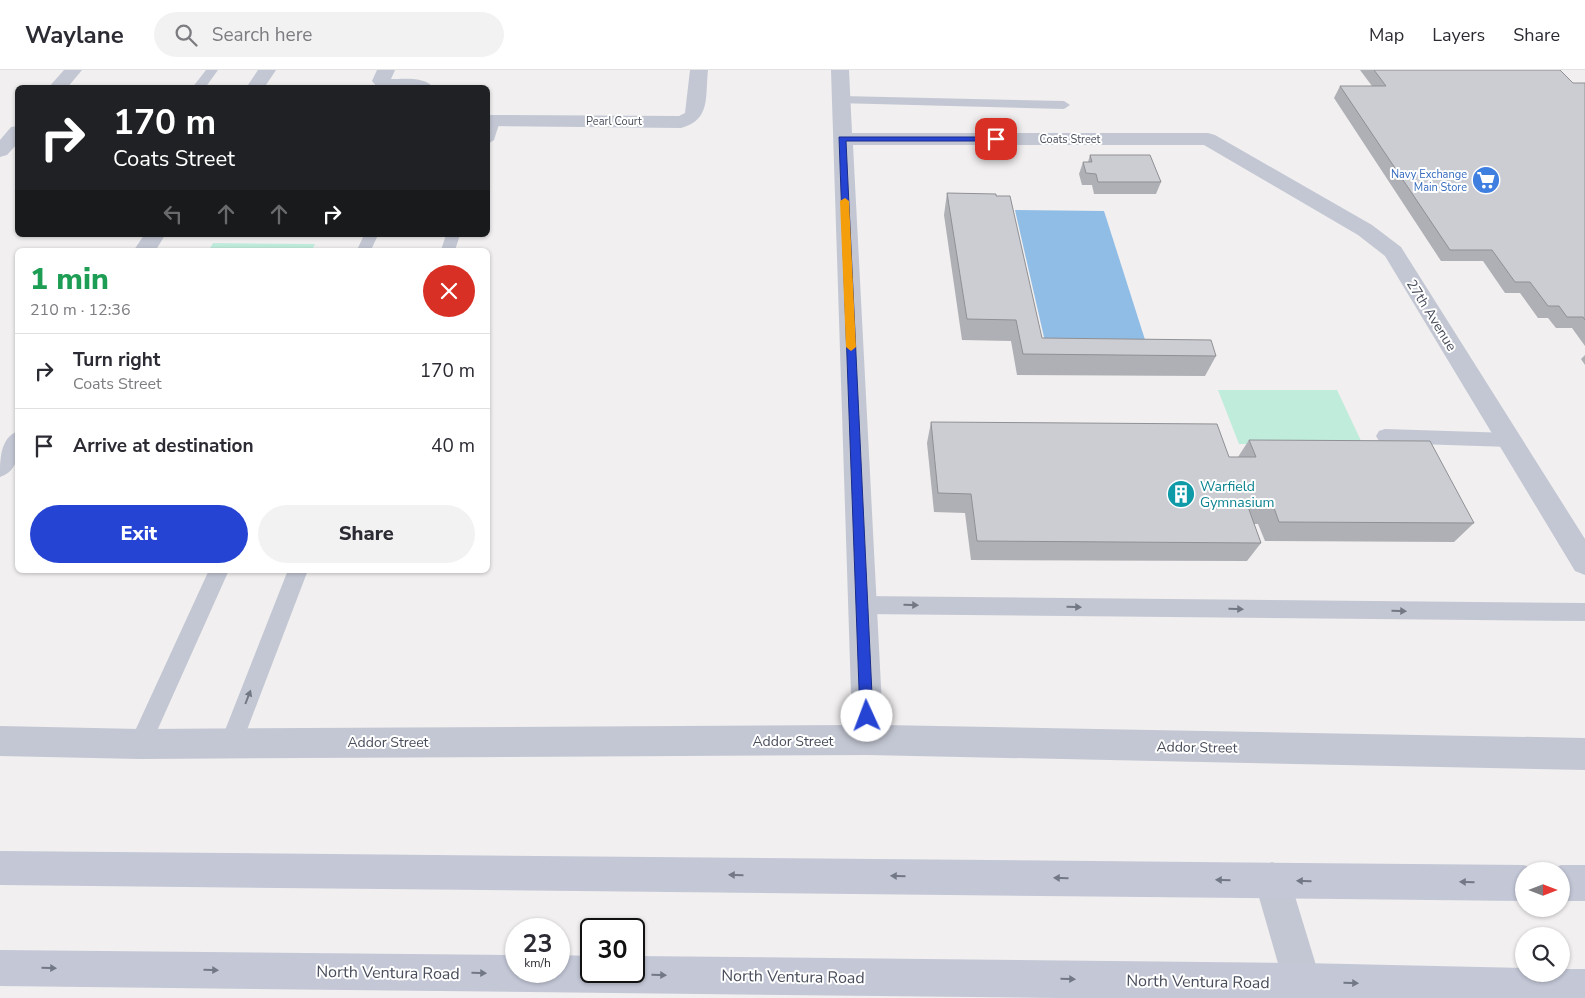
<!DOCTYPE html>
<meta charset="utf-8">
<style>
:root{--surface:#fff;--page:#f2f2f3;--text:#2b2b33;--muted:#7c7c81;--line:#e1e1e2;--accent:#2644d4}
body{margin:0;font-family:"Nunito Sans",sans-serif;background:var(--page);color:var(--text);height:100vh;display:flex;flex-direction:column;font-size:19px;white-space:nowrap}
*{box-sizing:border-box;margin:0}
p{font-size:16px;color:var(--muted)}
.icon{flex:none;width:28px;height:28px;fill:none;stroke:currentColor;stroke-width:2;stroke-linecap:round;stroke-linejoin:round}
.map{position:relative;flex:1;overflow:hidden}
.sheet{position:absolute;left:15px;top:178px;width:475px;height:325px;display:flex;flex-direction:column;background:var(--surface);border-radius:8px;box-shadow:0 1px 4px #0004}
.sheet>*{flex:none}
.guide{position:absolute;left:15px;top:15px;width:475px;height:152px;border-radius:8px;box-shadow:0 1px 4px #0004;background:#202124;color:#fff;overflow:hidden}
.needle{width:32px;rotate:90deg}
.buttons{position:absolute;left:1515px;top:792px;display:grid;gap:10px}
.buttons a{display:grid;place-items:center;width:55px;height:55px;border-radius:50%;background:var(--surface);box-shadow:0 1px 4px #0004;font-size:25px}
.speed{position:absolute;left:505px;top:848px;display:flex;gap:10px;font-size:25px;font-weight:700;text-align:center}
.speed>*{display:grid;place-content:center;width:65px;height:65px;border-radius:50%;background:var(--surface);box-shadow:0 1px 4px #0004;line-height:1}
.speed small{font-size:12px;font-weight:400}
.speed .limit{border:2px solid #111;border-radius:8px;background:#fff;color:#111}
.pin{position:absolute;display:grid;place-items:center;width:42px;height:42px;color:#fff;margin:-21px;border-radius:10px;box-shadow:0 2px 8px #0006}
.me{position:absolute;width:55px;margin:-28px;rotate:358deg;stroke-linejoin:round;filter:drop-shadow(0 0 4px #0008)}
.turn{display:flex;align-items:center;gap:18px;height:105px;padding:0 15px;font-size:22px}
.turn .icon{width:65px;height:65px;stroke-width:2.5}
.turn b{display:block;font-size:35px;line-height:42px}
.lanes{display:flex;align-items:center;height:48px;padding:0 15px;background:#0003;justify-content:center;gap:25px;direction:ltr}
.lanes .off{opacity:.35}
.round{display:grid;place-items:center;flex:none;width:52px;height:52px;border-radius:26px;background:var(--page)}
.summary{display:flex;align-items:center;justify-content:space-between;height:85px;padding:0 15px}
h1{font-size:30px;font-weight:800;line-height:38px;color:#1e9e55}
.cta{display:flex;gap:10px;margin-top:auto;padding:10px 15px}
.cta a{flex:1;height:58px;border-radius:30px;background:var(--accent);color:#fff;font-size:20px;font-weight:800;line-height:58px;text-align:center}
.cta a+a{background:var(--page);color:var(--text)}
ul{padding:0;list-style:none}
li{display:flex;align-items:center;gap:15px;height:75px;padding:0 15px;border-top:1px solid var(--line)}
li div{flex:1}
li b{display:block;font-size:19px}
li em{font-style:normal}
header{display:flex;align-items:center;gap:30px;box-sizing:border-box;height:70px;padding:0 25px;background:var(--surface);border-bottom:1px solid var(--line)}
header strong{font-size:24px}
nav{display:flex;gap:28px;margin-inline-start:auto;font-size:18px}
.search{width:350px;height:45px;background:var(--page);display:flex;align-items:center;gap:12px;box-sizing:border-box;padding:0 18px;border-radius:28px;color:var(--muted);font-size:19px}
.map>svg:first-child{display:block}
.green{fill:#c0ecdc}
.water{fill:#90bde6}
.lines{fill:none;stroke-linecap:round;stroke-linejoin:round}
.service{fill:#c3c7d3;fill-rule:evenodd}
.minor{fill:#c3c7d3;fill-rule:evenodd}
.secondary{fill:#c3c7d6;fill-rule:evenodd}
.wall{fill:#afb0b5}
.building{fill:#cccdd3;stroke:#8f9094}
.oneway{fill:#737885}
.oneway2{fill:#737886}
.route{fill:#2644d4;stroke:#192c8a}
.slow{fill:#f59e0b}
.labels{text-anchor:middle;stroke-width:4;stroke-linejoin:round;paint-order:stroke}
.far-street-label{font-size:11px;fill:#484d5b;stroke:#fff}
.far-shop-label{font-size:11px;fill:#366cbe;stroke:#fff;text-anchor:end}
.street-label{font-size:14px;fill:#484d5b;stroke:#fff}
.culture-label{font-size:14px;fill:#0d838f;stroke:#fff;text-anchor:start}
.near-street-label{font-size:16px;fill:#484d5b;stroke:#fff}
</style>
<header>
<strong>Waylane</strong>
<div class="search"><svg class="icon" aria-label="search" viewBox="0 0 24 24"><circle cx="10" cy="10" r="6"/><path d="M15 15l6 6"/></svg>Search here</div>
<nav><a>Map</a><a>Layers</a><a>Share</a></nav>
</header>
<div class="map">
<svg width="1585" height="928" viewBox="0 0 1585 928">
<rect width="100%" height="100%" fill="#f1efef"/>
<g class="green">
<path d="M213,173L315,174L312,180H209Z"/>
<path d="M1218,320H1337L1363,375L1239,374Z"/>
</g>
<path class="water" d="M1015,140L1104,141L1147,276H1046Z"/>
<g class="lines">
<g class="service">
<path d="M206,0H218L205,18H192Z"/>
<path d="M841,26L1064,31L1070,35L1064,39L837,33L835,30Z"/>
<path d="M494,47L500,51L494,70L488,74V52L490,48Z"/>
<path d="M364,165H378L371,180H357Z"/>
<path d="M446,165H460L455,180H441Z"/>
<path d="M1385,359L1510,363L1516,365L1519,370L1516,375L1510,377L1385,373L1379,371L1376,366L1379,361Z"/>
<path d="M209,500H229L148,681L140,684L132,681L129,674Z"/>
<path d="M288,500H308L242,673L239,680L231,683L223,680L220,673Z"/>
<path d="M862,526L1585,533V551L862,544L855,541L852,535L855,529Z"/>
</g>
<g class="minor">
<path d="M64,0H82L67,18H48Z"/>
<path d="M258,0H276L264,18H246Z"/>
<path d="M377,0H395L391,9C403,9 425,6 434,18H378L372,11Z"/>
<path d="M690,0H708C705,27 711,50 681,58L488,56V45L679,46L685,43Z"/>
<path d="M831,0H849L852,63H1208L1215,65L1372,155L1401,177L1585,469V505L1575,501L1385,186L1358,165L1204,75H853L883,655L1585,668V700L868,685L140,689L0,686V656L140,659L852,655Z"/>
<path d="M18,56V73L7,85L0,87V70L11,57Z"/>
<path d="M144,165H165L156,180H134Z"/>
<path d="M18,361C18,380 21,400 0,407C0,389 0,368 18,361Z"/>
<path d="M1272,792L1284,798L1290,810L1326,928H1288L1254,810L1260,798Z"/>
</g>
<g class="secondary">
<path d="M0,781L1524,795L1537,801H1524V831L0,815Z"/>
<path d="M1561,795H1585V831H1561V801H1548Z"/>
<path d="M0,880L516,885V901H559V885L591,886V901H634V886L1302,893L1524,898V904H1561V899H1585V928H1059L0,916Z"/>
</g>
</g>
<g class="wall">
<path d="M1360,0H1560L1573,13H1585V276L1572,258H1556L1548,248H1538L1520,223H1505L1483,191H1441L1334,28L1340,16H1372Z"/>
<path d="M1090,85L1161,112L1156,124H1094L1092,115H1082L1079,104L1083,92H1088Z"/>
<path d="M947,123L996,126L1042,268L1216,286L1205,306L1017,305L1011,271L962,270L944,145Z"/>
<path d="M1585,285V295L1581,289Z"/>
<path d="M931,352L1229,387H1238L1249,370L1474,453L1454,472L1265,471L1258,454H1254L1261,473L1247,491L971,490L965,443L934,442L927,373Z"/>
</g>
<g class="building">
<path d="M1374,0H1560L1573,13H1585V250L1583,247H1567L1559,236H1548L1530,212H1515L1492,180H1450L1340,16H1386Z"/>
<path d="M1090,85H1150L1161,112H1098L1096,104L1086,103L1083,92H1092Z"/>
<path d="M947,123L996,124V126H1010L1042,268L1211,270L1216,286L1023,284L1016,250L967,249Z"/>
<path d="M931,352L1217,354L1229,387H1256L1249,370L1430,371L1474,453L1279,452L1273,435L1247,434L1261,473L977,471L971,424L938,423Z"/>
</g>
<defs><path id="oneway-solid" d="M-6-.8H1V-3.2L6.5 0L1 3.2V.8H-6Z" transform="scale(1.25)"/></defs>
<g class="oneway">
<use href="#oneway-solid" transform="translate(911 535) rotate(1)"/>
<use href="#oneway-solid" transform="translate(1074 537) rotate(1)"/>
<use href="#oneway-solid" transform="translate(1236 539) rotate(1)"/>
<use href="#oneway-solid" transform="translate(1399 541) rotate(1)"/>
<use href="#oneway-solid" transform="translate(248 627) rotate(-69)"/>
</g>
<g class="oneway2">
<use href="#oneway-solid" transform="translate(736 805) rotate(-179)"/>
<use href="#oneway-solid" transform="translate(898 806) rotate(-179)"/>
<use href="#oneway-solid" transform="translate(1061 808) rotate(-179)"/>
<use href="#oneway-solid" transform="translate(1223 810) rotate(-179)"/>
<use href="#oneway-solid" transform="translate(1304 811) rotate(-179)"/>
<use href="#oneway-solid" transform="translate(1467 812) rotate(-179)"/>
<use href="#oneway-solid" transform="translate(49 898) rotate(1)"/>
<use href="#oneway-solid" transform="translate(211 900) rotate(1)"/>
<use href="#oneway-solid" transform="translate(479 903) rotate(1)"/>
<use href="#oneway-solid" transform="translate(659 905) rotate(1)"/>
<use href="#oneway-solid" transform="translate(1068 909) rotate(1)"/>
<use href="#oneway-solid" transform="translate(1351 913) rotate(1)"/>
</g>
<path class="route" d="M839,67H996L1000,69L996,71H846L873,646L871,650L867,652L862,650L860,646Z"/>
<path class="slow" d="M845,128L849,131L856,277L851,281L846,277L840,131Z"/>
<defs>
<symbol id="supermarket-disc" viewBox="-11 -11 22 22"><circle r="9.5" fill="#3f7fe0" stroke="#fff"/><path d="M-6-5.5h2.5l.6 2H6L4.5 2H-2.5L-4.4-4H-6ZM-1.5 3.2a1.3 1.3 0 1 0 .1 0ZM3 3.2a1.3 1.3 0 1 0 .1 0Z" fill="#fff"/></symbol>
<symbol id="building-disc" viewBox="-11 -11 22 22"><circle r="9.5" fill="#0f9aa8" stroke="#fff"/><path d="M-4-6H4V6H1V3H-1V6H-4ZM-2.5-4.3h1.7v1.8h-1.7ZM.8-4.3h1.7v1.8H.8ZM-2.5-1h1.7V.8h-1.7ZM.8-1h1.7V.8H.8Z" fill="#fff"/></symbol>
</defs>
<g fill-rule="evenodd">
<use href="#supermarket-disc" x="1470" y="94" width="32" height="32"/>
<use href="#building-disc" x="1165" y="408" width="32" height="32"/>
</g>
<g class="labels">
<g class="far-street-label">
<text x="614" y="55">Pearl Court</text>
<text x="1070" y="73">Coats Street</text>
</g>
<g class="far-shop-label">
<text x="1467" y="108">Navy Exchange<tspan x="1467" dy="13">Main Store</tspan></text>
</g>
<g class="street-label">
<text transform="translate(1432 245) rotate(58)" y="5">27th Avenue</text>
<text x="793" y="676">Addor Street</text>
<text x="388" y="677">Addor Street</text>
<text transform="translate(1197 677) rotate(1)" y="5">Addor Street</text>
</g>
<g class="culture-label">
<text x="1200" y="421">Warfield<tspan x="1200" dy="16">Gymnasium</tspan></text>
</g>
<g class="near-street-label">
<text transform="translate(388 902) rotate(1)" y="6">North Ventura Road</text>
<text transform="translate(793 906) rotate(1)" y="6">North Ventura Road</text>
<text transform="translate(1198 911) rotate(1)" y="6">North Ventura Road</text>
</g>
</g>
</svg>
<div class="buttons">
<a><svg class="needle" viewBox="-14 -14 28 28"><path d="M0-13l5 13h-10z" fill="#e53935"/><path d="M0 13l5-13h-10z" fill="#7c7c81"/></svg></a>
<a><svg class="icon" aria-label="search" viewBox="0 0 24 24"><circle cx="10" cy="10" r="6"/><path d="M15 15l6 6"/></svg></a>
</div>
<div class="speed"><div>23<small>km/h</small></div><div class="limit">30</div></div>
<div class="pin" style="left:996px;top:69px;background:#d93025"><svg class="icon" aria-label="arrive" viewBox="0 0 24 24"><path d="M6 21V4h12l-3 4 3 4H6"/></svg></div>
<svg class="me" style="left:867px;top:646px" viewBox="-20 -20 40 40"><circle r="19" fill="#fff"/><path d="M0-13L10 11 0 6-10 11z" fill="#2644d4"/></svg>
<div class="guide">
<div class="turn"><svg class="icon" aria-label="right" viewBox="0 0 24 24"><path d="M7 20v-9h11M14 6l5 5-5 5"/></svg><div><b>170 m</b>Coats Street</div></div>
<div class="lanes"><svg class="icon off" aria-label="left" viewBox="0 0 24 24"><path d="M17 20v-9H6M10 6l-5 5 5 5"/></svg><svg class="icon off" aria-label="ahead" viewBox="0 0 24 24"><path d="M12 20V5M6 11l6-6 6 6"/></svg><svg class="icon off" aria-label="ahead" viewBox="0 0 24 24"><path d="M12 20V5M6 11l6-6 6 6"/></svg><svg class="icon" aria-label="right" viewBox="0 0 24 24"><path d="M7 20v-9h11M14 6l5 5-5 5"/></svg></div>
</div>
<section class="sheet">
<div class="summary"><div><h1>1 min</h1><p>210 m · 12:36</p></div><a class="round" style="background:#d93025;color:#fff"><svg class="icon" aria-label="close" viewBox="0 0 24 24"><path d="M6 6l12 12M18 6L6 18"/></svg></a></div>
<ul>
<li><svg class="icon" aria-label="right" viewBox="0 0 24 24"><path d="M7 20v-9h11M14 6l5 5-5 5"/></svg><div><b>Turn right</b><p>Coats Street</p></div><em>170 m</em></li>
<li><svg class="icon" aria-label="arrive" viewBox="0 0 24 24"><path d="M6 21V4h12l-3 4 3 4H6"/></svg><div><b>Arrive at destination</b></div><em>40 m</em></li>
</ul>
<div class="cta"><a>Exit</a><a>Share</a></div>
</section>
</div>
